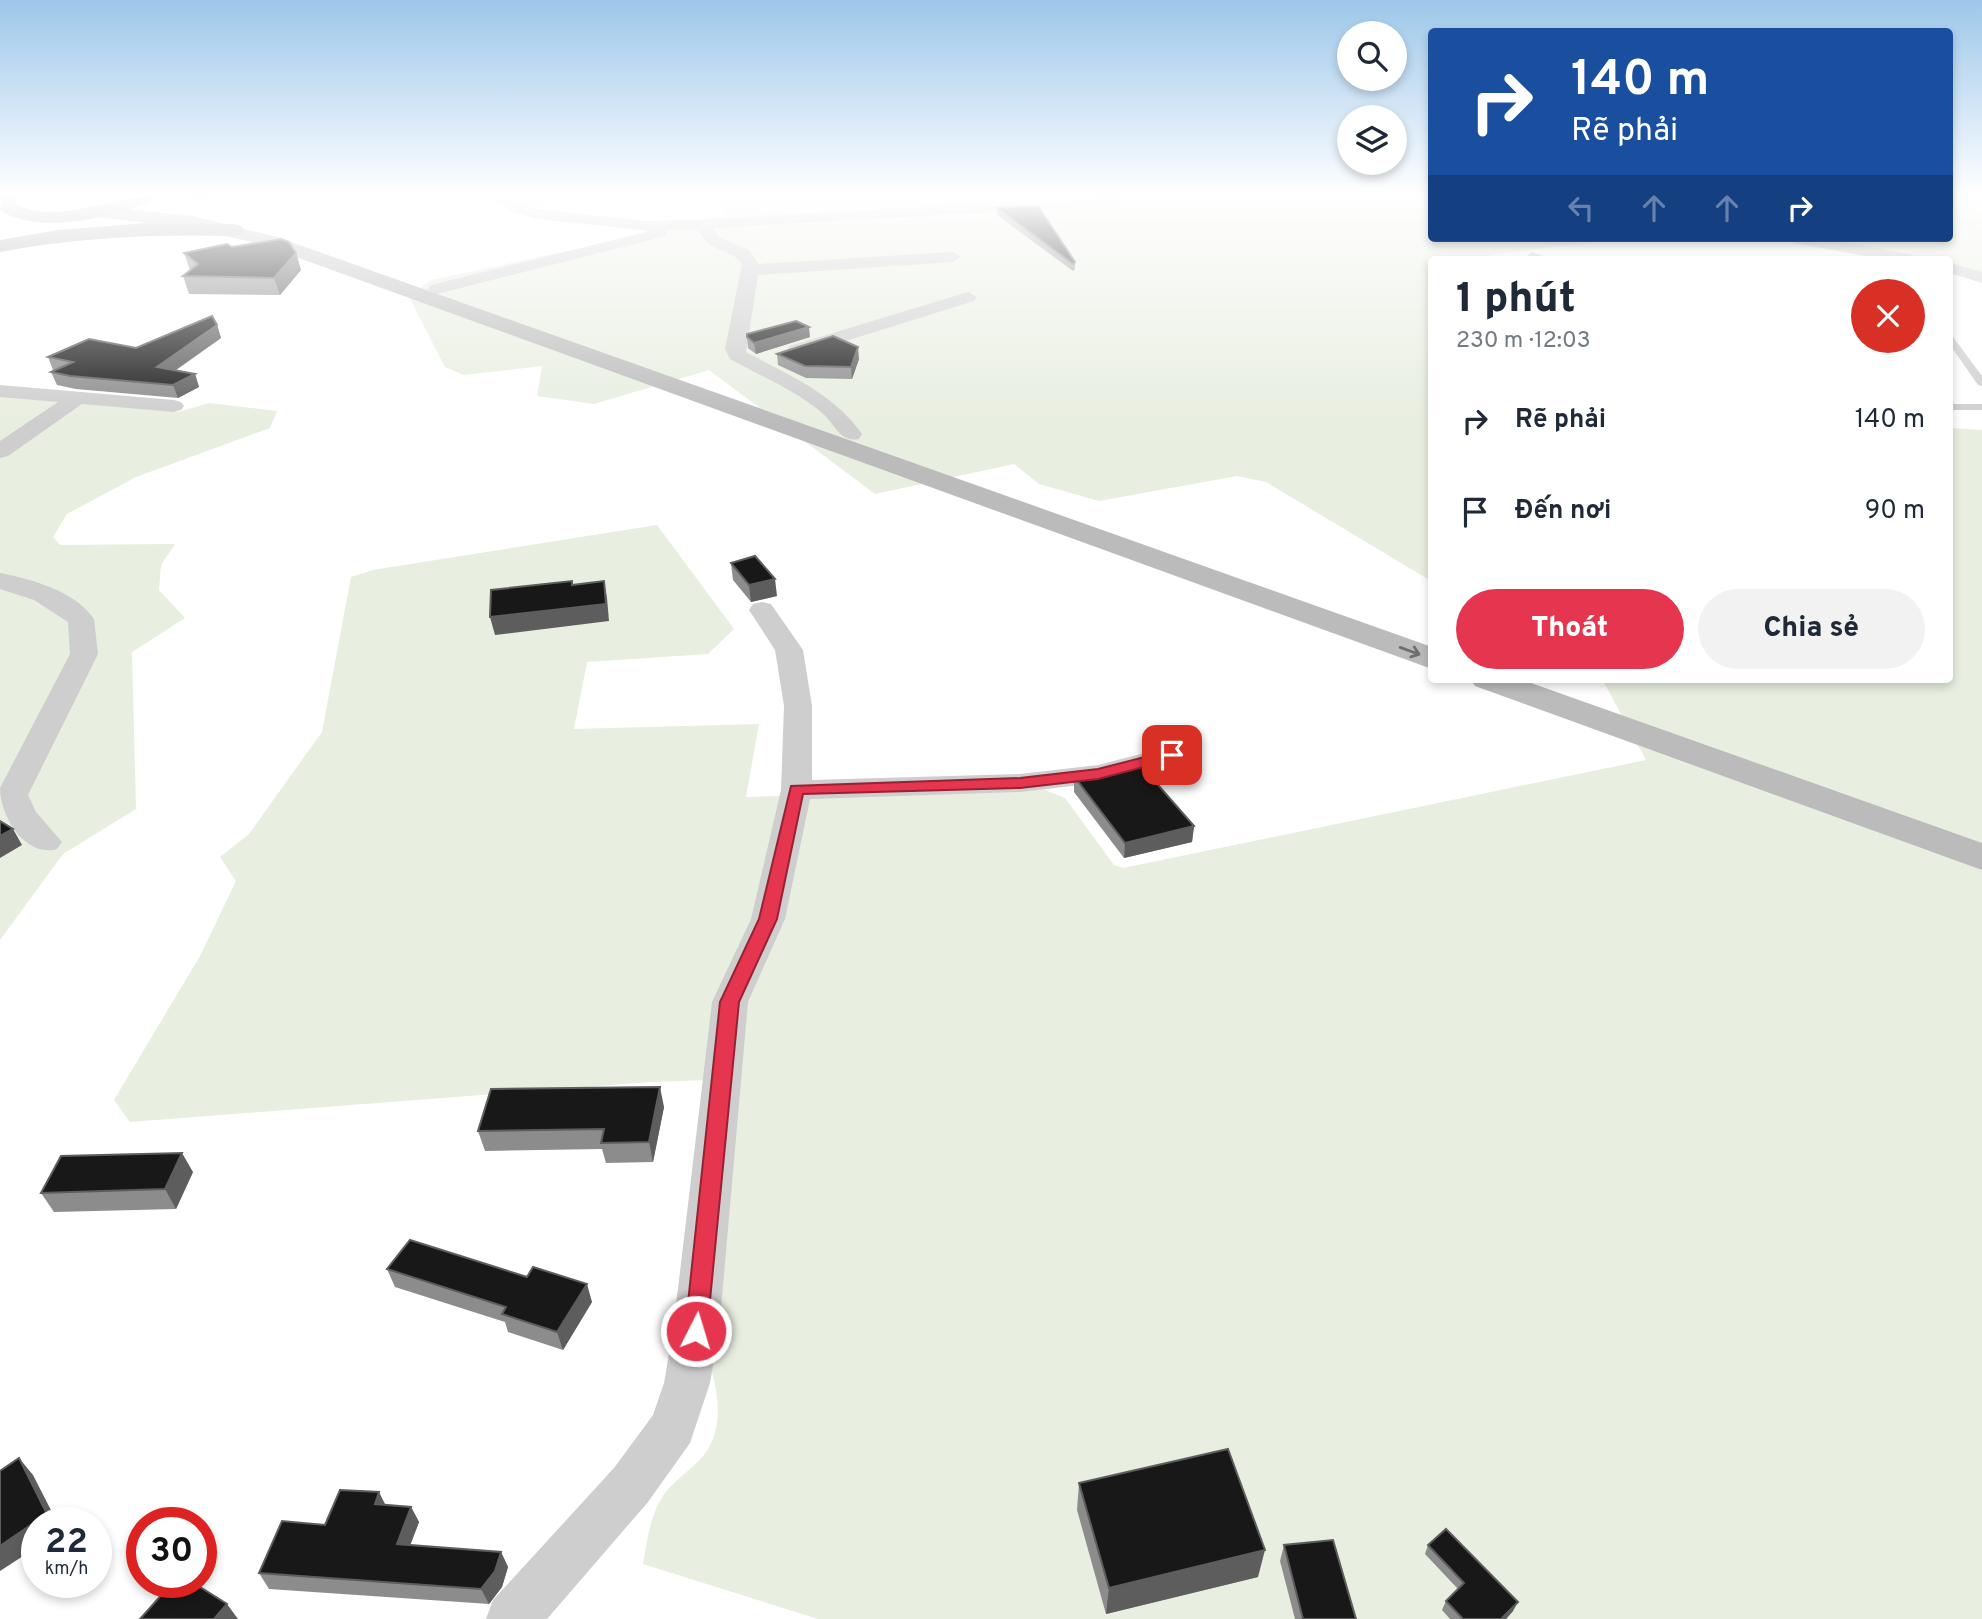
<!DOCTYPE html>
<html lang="vi">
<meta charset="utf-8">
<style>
:root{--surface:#fff;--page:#f2f2f3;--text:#1f2937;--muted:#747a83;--accent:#e6354e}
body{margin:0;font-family:Overpass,sans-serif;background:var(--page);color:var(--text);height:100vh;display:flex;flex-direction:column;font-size:26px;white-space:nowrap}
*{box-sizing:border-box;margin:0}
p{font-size:23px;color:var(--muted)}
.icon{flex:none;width:38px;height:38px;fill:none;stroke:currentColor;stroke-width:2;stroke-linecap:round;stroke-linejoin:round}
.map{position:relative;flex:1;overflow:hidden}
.sheet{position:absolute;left:1428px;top:256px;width:525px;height:427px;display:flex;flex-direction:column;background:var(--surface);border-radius:7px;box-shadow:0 4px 10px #0003}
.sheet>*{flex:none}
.guide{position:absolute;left:1428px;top:28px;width:525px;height:214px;border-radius:7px;box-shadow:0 4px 10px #0003;background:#1a4fa0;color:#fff;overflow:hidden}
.buttons{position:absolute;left:1337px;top:21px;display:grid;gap:14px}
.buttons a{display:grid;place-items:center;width:70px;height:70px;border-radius:50%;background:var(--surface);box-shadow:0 4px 10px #0003;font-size:35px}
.speed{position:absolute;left:21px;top:1507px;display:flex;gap:14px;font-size:35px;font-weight:700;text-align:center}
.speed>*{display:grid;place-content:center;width:91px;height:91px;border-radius:50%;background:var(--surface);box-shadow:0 4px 10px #0003;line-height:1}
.speed small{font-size:18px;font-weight:400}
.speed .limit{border:10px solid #d22;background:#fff;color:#111}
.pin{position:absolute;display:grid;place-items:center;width:60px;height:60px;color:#fff;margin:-30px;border-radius:14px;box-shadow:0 4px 10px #0006}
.me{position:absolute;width:77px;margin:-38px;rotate:5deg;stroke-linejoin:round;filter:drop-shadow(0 0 5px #0008)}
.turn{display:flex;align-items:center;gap:24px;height:147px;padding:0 28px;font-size:32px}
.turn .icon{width:91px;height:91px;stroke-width:2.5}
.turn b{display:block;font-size:49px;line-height:60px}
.lanes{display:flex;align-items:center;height:66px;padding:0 28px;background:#0003;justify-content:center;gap:35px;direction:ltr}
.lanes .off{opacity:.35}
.round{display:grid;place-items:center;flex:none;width:74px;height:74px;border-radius:37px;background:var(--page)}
.overview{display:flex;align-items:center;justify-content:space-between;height:119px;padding:0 28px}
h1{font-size:42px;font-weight:800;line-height:52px}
.button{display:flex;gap:14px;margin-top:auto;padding:14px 28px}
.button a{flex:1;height:80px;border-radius:42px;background:var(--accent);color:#fff;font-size:28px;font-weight:800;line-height:80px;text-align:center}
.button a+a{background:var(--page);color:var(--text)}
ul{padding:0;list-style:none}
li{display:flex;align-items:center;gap:21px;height:91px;padding:0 28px}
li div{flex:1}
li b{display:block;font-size:26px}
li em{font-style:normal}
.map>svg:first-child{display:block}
.green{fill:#e8eee0}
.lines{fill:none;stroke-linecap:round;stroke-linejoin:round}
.lane{fill:#cecece;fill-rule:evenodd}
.street{fill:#cecece;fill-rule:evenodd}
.secondary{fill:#bbb;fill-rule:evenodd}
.primary{fill:#a9a9a9;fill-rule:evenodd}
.wall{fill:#8c8c8c}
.shaded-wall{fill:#5d5d5d}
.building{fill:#181818;stroke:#5d5d5d;stroke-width:2}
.oneway{stroke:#6f6f6f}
.route{fill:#e6354e;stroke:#962233;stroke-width:2}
</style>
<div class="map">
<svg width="1982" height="1619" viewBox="0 0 1982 1619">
<rect width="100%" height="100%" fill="#fff"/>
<g class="green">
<path d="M504,196H600L531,207L521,206Z"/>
<path d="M713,196H1431L1432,238H1623L1490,255L1488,259H1432L1431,581L1266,482L1237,476L1099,501L1039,484L1014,464L875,494L709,370L594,404L537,396L542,366L464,375L445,367L409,297L431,280L637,236L657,224L726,219Z"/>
<path d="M1950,196H1982V279L1950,270V259H1909L1793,238H1950Z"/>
<path d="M0,396L178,412L209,403L277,411L270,428L136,477L67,514L53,537L60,545L175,544L161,565L159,590L185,618L132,652L136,809L63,854L0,940Z"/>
<path d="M1950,428L1982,430V1619H818L643,1564C647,1542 650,1515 663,1496C674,1479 698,1466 708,1449C725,1421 717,1383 706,1355L737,1079L650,1082L130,1122L114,1100L200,956L236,881L220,857L249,834L322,732L351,577L373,570L657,525L734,629L708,654L587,662L574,729L759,724L746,797L1040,788L1065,798L1114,865L1123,868L1646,760L1602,679H1950Z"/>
</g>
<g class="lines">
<g class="lane">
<path d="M1532,252L1547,257L1548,259L1529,257L1528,255Z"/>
<path d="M1746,256H1808L1812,259H1742Z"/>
<path d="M1950,336L1953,337L1982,376V386L1978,385L1950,345Z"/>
<rect x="1950" y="404" width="32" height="6"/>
</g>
<g class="street">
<path d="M186,196H216L213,199L187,201Z"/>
<path d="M489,196C514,196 516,204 538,209L644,221L695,220L1111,196H1122L1128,200L1120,205L713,228L718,237L749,250L759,264L953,252L961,257L953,262L758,275L746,352C788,375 833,393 862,434L859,439C839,443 835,423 821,412C795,390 760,376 730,359L725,349L742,264C729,247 709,253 698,230H666V236L437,294L431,293L428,289L431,285L650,231L538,219L515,213Z"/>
<path d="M1786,238H1821L1910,254L1918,259H1882L1794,243Z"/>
<path d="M1950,263L1982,272V283L1950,273Z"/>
<path d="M968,292L977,297L974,301L804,354H790L787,350L790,346Z"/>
<path d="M0,385L174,400L181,402L184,406L181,410L174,412L82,404L8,456L0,458V441L58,402L0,397Z"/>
<path d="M0,573C31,579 75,591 94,619L98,654L28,795L36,812L62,842L57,849C26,858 0,817 0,788L70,654L68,622L34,600L0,589Z"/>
<path d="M762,602L771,604L803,650L812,706V780L1020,774L1098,765L1172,746L1183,749L1187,755L1183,761L1098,783L1020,792L810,799L785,919L748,1002L719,1331L710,1383L690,1443L648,1502L547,1619H486L493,1600L614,1468L653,1415L664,1383L673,1331L712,1002L751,919L781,790L784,706L775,650L749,610L753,604Z"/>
</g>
<g class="secondary">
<path d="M93,206L193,216L277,237L1432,647V669L263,245L193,228L86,216L83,212L86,208Z"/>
<path d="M1470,679H1520L1982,843V870L1475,686Z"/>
</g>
<g class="primary">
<path d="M2,196H20L15,203C51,227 116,195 156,196L154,200C114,217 39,236 0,210Z"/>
<path d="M146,223L234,224L241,226L244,230L241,234L234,236C155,234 78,237 0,252V240L58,230Z"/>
</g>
</g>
<g class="wall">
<path d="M997,208L1075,262V269L1073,271L997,215Z"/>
<path d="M232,247L296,253L301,270L280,295L189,294L183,276L190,270L184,253Z"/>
<path d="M217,325L221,338L175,371L195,374L199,387L178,398L76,389L57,385L51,372L54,370H53L48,357L136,348Z"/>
<path d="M747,337H810L756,354L748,348Z"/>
<path d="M777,354L859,359L852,379L806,378L778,365Z"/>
<path d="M731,563L777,596L751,602L733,580Z"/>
<path d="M1074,776L1194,826L1192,842L1124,858L1074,792Z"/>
<path d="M664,1107L653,1162L606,1163L602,1149L485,1151L478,1131Z"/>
<path d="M193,1172L176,1209L54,1212L41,1193Z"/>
<path d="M387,1269L592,1302L563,1350L508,1332L505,1322L395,1287Z"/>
<path d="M1079,1483L1258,1577L1106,1614L1077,1510Z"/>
<path d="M386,1505L411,1507L419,1522L410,1545L501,1552L508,1567L502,1587L489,1604L269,1589L259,1573L325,1525Z"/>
<path d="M1284,1545L1356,1619H1295L1280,1561Z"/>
<path d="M1428,1545L1513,1611L1506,1619H1450L1442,1610L1446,1601L1458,1589L1425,1554Z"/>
</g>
<g class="shaded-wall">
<path d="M296,253L301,270L280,295L274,278Z"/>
<path d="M217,325L221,338L161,380L157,367Z"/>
<path d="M809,327L810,337L756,354L754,343Z"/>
<path d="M858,347L859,359L852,379L851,367Z"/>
<path d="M195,374L199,387L178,398L173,385Z"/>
<path d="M775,579L777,596L751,602L749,585Z"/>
<path d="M604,581L607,598L609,621L495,635L490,617Z"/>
<path d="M1194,826L1192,842L1124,858L1125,843Z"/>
<path d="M13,829L22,845L0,858V836Z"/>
<path d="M660,1087L664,1107L653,1162L649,1142Z"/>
<path d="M182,1153L193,1172L176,1209L165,1189Z"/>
<path d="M587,1284L592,1302L563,1350L557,1332Z"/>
<path d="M19,1458L33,1475L57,1522H37V1547L0,1571V1546Z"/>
<path d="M379,1492L387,1508L375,1504Z"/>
<path d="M411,1507L419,1522L405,1559L397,1544Z"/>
<path d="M207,1534L214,1543L201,1561V1542Z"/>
<path d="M1265,1550L1258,1577L1106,1614L1109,1588Z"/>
<path d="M501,1552L508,1567L502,1587L489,1604L481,1589Z"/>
<path d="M1518,1602L1513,1611L1506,1619H1501Z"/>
<path d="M227,1604L238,1619H214Z"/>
</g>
<g class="building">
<path d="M1038,206L1075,262L1073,264L997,208Z"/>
<path d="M281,239L289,242L296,253L274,278L183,276L198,264L184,253L227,244L232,247Z"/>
<path d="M212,316L217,325L157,367L195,374L173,385L70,376L51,372L73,362L48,357L89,339L136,348Z"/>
<path d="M796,321L809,327L754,343L747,337V334Z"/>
<path d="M833,336L858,347L851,367L805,366L777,354Z"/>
<path d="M755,556L775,579L749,585L731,563Z"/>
<path d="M572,581V585L604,581L606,604L490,617L491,590Z"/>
<path d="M1137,761L1194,826L1125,843L1074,776Z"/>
<path d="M0,821L13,829L0,836Z"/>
<path d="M660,1087L649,1142L601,1143L604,1129L478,1131L491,1089Z"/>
<path d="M182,1153L165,1189L41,1193L61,1156Z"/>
<path d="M410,1240L527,1277L533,1267L587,1284L557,1332L502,1314L506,1307L387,1269Z"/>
<path d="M1228,1449L1265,1550L1109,1588L1079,1483Z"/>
<path d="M19,1458L47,1514L0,1546V1471Z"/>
<path d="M340,1490L379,1492L375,1504L411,1507L397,1544L501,1552L495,1571L481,1589L259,1573L282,1521L325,1525Z"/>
<path d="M1446,1529L1518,1602L1501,1619H1463L1446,1601L1464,1583L1428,1545Z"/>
<path d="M201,1532L207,1534L201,1542Z"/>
<path d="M1333,1540L1356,1619H1303L1284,1545Z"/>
<path d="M173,1582H192L227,1604L214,1619H140Z"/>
</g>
<defs><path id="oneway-shaft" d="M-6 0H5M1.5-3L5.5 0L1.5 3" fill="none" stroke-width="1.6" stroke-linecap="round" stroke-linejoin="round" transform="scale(1.75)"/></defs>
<use class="oneway" href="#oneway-shaft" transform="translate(1410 651) rotate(20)"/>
<linearGradient id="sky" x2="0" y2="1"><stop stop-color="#9dc7ea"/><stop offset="0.46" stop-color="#fff"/><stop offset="1" stop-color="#fff" stop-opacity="0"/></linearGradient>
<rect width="1982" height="423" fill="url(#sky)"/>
<path class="route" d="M1172,750L1180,755L1178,758L1098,779L1020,788L803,794L777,919L739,1002L707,1331L704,1339L696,1342L688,1339L685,1331L720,1002L759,919L791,786L1020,778L1098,769Z"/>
</svg>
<div class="buttons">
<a><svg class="icon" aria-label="search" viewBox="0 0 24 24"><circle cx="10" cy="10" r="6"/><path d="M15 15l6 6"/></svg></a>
<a><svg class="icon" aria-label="layers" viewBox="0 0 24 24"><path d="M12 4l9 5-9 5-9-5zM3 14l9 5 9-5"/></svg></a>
</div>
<div class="speed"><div>22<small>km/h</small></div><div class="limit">30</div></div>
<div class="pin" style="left:1172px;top:755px;background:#d93025"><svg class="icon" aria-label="arrive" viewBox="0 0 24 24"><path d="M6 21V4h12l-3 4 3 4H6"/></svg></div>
<svg class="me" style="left:696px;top:1331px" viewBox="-20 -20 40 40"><circle r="17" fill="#e6354e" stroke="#fff" stroke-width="3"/><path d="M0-11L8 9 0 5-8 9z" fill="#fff"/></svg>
<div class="guide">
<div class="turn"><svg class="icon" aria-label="right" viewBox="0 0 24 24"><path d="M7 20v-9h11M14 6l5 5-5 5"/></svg><div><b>140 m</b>Rẽ phải</div></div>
<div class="lanes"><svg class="icon off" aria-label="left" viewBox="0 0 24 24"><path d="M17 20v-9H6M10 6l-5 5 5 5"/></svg><svg class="icon off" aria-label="ahead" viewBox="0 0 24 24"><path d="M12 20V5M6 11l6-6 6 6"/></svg><svg class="icon off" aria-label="ahead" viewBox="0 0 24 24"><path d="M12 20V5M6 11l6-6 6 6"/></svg><svg class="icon" aria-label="right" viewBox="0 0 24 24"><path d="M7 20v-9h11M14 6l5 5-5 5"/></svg></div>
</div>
<section class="sheet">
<div class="overview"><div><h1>1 phút</h1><p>230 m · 12:03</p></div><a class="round" style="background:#d93025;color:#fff"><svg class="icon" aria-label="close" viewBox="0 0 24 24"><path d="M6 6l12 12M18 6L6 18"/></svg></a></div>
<ul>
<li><svg class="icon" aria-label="right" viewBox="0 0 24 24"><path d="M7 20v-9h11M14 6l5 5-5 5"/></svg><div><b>Rẽ phải</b></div><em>140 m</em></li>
<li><svg class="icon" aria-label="arrive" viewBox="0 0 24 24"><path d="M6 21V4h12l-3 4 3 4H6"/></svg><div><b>Đến nơi</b></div><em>90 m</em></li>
</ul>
<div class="button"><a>Thoát</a><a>Chia sẻ</a></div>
</section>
</div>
